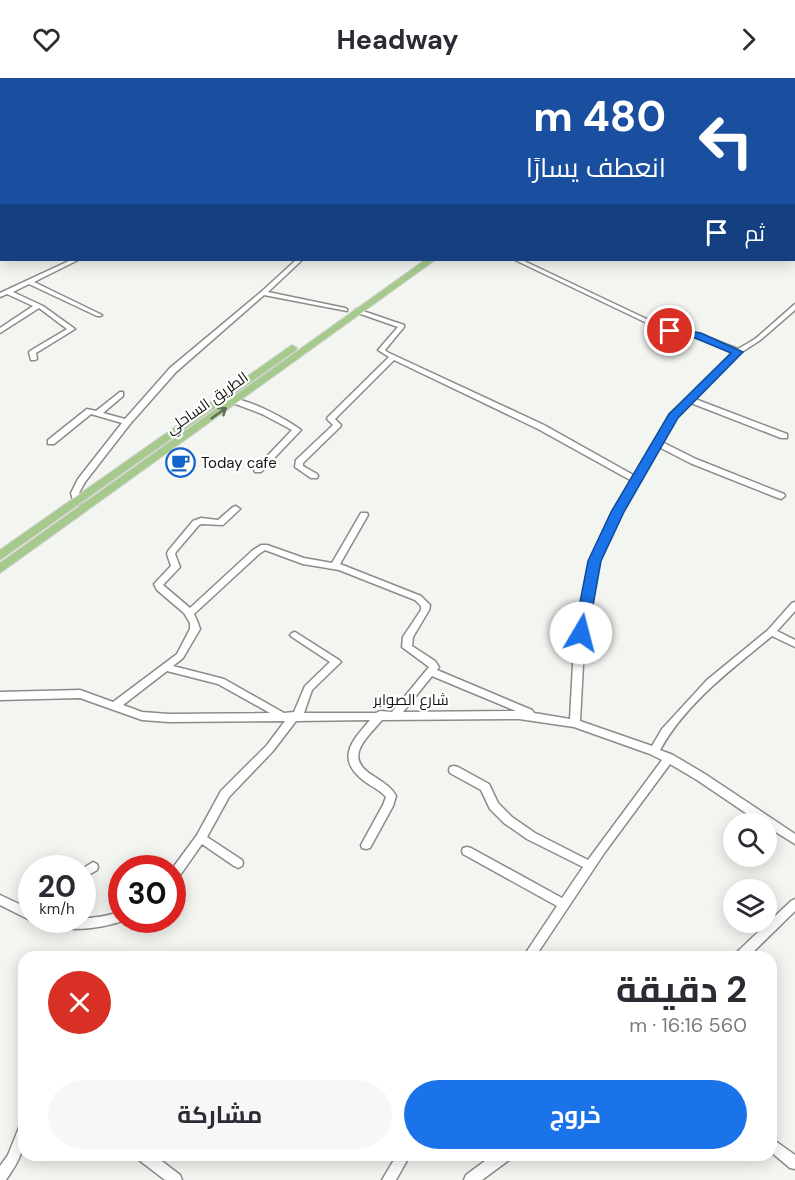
<!DOCTYPE html>
<html lang="ar">
<meta charset="utf-8">
<style>
:root{--surface:#fff;--page:#f7f7f7;--text:#2b2b33;--muted:#7c7c81;--accent:#1a73e8}
body{margin:0;font-family:"DM Sans",Cairo,sans-serif;background:var(--page);color:var(--text);direction:rtl;height:100vh;display:flex;flex-direction:column;font-size:22px;white-space:nowrap}
*{box-sizing:border-box;margin:0}
p{font-size:20px;color:var(--muted)}
.icon{flex:none;width:33px;height:33px;fill:none;stroke:currentColor;stroke-width:2;stroke-linecap:round;stroke-linejoin:round}
.map{position:relative;flex:1;overflow:hidden;direction:ltr}
.drawer{position:absolute;left:18px;top:873px;width:759px;height:210px;display:flex;flex-direction:column;background:var(--surface);border-radius:18px;box-shadow:0 3px 15px #0003;direction:rtl}
.drawer>*{flex:none}
.banner{position:absolute;left:0px;top:0px;width:795px;height:183px;box-shadow:0 3px 15px #0003;direction:rtl;background:#1a4fa0;color:#fff;overflow:hidden}
.fabs{position:absolute;left:723px;top:735px;display:grid;gap:12px}
.fabs a{display:grid;place-items:center;width:54px;height:54px;border-radius:50%;background:var(--surface);box-shadow:0 3px 15px #0003;font-size:30px}
.speed{position:absolute;left:18px;top:777px;display:flex;gap:12px;font-size:30px;font-weight:700;text-align:center}
.speed>*{display:grid;place-content:center;width:78px;height:78px;border-radius:50%;background:var(--surface);box-shadow:0 3px 15px #0003;line-height:1}
.speed small{font-size:15px;font-weight:400}
.speed .limit{border:9px solid #d22;background:#fff;color:#111}
.pin{position:absolute;display:grid;place-items:center;width:51px;height:51px;color:#fff;margin:-26px;border:3px solid #fff;border-radius:50%;box-shadow:0 2px 6px #0007}
.me{position:absolute;width:66px;margin:-33px;rotate:8deg;stroke-linejoin:round;filter:drop-shadow(0 0 4px #0008)}
.turn{display:flex;align-items:center;gap:21px;height:126px;padding:0 30px;font-size:27px}
.turn .icon{width:78px;height:78px;stroke-width:2.5}
.turn b{display:block;font-size:42px;line-height:51px}
.then{display:flex;align-items:center;height:57px;padding:0 30px;background:#0003;gap:12px;font-size:22px}
.round{display:grid;place-items:center;flex:none;width:63px;height:63px;border-radius:32px;background:var(--page)}
.headline{display:flex;align-items:center;justify-content:space-between;height:102px;padding:0 30px}
h1{font-size:36px;font-weight:700;line-height:45px}
.button{display:flex;gap:12px;margin-top:auto;padding:12px 30px}
.button a{flex:1;height:69px;border-radius:36px;background:var(--accent);color:#fff;font-size:24px;font-weight:700;line-height:69px;text-align:center}
.button a+a{background:var(--page);color:var(--text)}
header{display:flex;justify-content:space-between;align-items:center;height:78px;padding:0 30px;background:var(--surface);font-size:27px;font-weight:700}
.map>svg:first-child{display:block}
.lines{fill:none;stroke-linecap:round;stroke-linejoin:round}
.minor-casing{stroke:#8a8c89;stroke-width:3}
.highway-casing{stroke:#d0d0d0;stroke-width:2}
.minor{fill:#fff;fill-rule:evenodd}
.highway{fill:#a5ca8c;fill-rule:evenodd}
.oneway{stroke:#5c7050}
.route{fill:#1a73e8;stroke:#114b97;stroke-width:1.5}
.labels{text-anchor:middle;stroke-width:4.5;stroke-linejoin:round;paint-order:stroke}
.street-label{font-size:15px;fill:#141513;stroke:#fff}
.poi-label{font-size:15px;fill:#141513;stroke:#fff;text-anchor:start}
</style>
<header><svg class="icon" aria-label="forward" viewBox="0 0 24 24"><path d="M9 5l7 7-7 7"/></svg>Headway<svg class="icon" aria-label="heart" viewBox="0 0 24 24"><path d="M12 20l-8-8c-3-5 5-10 8-4 3-6 11-1 8 4z"/></svg></header>
<div class="map">
<svg width="795" height="1102" viewBox="0 0 795 1102">
<rect width="100%" height="100%" fill="#f3f5f1"/>
<g class="lines">
<defs>
<g id="minor">
<path d="M19,0L27,2H20Z"/>
<path d="M80,0H85L84,2H78Z"/>
<path d="M294,0H300L299,2H292Z"/>
<path d="M412,0H419L412,2Z"/>
<path d="M491,0H496L495,2H489Z"/>
<path d="M507,0L516,2H508Z"/>
<path d="M564,0H569L568,2H563Z"/>
<path d="M644,0L654,2H646Z"/>
<path d="M794,38L795,39V43L794,42Z"/>
<path d="M2,92V96L0,97V93Z"/>
<path d="M795,121V126H794V122Z"/>
<rect x="794" y="133" width="1" height="4"/>
<path d="M71,182H78L34,204L102,237L101,238H97L29,206L13,214L43,228L75,251L36,275L37,281L35,282H31L29,274L30,273L67,251L39,230L0,255V250L33,228L7,216L0,219V215Z"/>
<path d="M296,182H302L268,214L345,230L347,231V233L264,217L176,294L130,346L85,404L79,415L81,424L80,426H74L71,415L78,401L122,345L91,336L54,366H48V362L87,331L96,333L120,314H123V318L103,335L125,341L170,290L261,214Z"/>
<path d="M515,182H522L655,245L675,252L699,256L738,271L755,261L795,226V232L759,263L734,279L695,321L787,356V360H781L691,325L676,339L662,364L696,381L784,416L785,418L781,421L778,420L690,385L659,369L622,434L599,483L594,501L584,568L580,643L652,668L662,651L707,602L768,552L792,525L795,524V533L777,553L795,562V569L772,558C731,592 686,625 660,672L673,677L705,696L795,756V766L766,748V746H762L697,702L670,686L605,774L535,879H523L557,828L463,776L462,773L463,770L467,769L471,770L562,820L583,789L527,761L504,745L490,731L481,712L450,695L449,692L450,689L454,688L458,689L489,706L498,725L512,739L535,755L588,782L662,682L650,676L574,649L519,641L382,642C365,662 342,680 375,699C384,705 391,709 396,718L393,728L370,770L366,771L362,770L361,767L383,727L386,719C379,711 370,708 363,702C335,680 353,662 370,642L296,643L273,673L229,719L207,759L242,782L243,785L242,788L238,790L234,788L202,766L176,803L172,804V791L197,757L221,713L267,667L285,643L169,644L142,642L80,620L0,622V614L80,612L113,624L177,576L190,551V545L184,535L157,512L154,506L171,488L167,476L168,473L193,443L201,440L218,442L233,429L236,428L240,431L223,447L202,446L199,447L176,474L175,476L180,489L163,507L190,530L253,472L261,467H267L304,480L332,485L361,435H367L368,437L340,486L421,518L430,527L429,532L413,559L412,568L435,583L439,589L437,592L532,632L534,635L570,641L574,568L586,501L591,483L614,434L632,403L538,351L394,282L335,341L341,347L340,349L303,385V388L317,396L318,398L317,400H311L295,389L296,382L333,347L327,341L328,339L389,279L378,272L398,249L355,234V232L357,231L404,247V249L385,272L387,274L544,347L635,398L670,336L700,308L733,274L696,259L672,255L651,247ZM265,472L303,486L339,492L415,522L421,528V532L403,559L402,569L429,589L392,634L380,633L376,635H304L312,612L341,584L339,582L295,554L292,555L290,557L292,559L330,584L305,608L294,634L284,635L224,601L173,588L183,580L200,551L198,545L194,536L259,476ZM167,593L218,606L270,635L169,636L142,634L123,627ZM432,598L516,633L403,634Z"/>
<path d="M233,321C249,321 288,342 301,352L261,394H255L254,392L292,352L262,336L233,325Z"/>
<path d="M93,784L97,786L98,789L97,792L82,801V791Z"/>
<path d="M0,817L32,832V842H36L32,843L0,827Z"/>
<path d="M795,821V833L748,879H734L736,875L791,823Z"/>
<path d="M122,833V842H126C99,851 68,855 40,845L38,842C68,839 92,844 122,833Z"/>
<path d="M24,1045C24,1072 22,1079 6,1102H0V1088L8,1077L20,1047Z"/>
<path d="M771,1060L795,1077V1091L790,1090L771,1074Z"/>
<path d="M138,1077H154L180,1097L182,1102H165L139,1082Z"/>
<path d="M397,1077H410L396,1102H382Z"/>
<path d="M493,1077H510L509,1082L482,1102H464L466,1097Z"/>
</g>
<g id="highway">
<path d="M665,0H673L664,2Z"/>
<path d="M678,0H686L677,2Z"/>
<path d="M425,182H435L0,495V485Z"/>
<path d="M292,267L297,270L296,272L0,482V472Z"/>
</g>
</defs>
<use href="#minor" class="minor-casing"/>
<use href="#highway" class="highway-casing"/>
<use href="#minor" class="minor"/>
<use href="#highway" class="highway"/>
</g>
<defs><path id="oneway-shaft" d="M-6 0H5M1.5-3L5.5 0L1.5 3" fill="none" stroke-width="1.6" stroke-linecap="round" stroke-linejoin="round" transform="scale(1.5)"/></defs>
<use class="oneway" href="#oneway-shaft" transform="translate(219 335) rotate(-35)"/>
<path class="route" d="M670,250L701,255L743,274L678,340L624,434L601,483L588,555L581,560L576,559L574,555L588,483L611,434L669,336L731,275L695,260L666,255V251Z"/>
<defs>
<symbol id="cafe-ring" viewBox="-11 -11 22 22"><circle r="9.5" fill="#fff" stroke="#1464ce" stroke-width="1.5"/><path d="M-5.5-4.5H6V0H3Q3 3.5 0 3.5H-2.5Q-5.5 3.5-5.5 0ZM3-3.2v2h1.7v-2ZM-6 4.5H4V6H-6Z" fill="#1464ce"/></symbol>
</defs>
<g fill-rule="evenodd">
<use href="#cafe-ring" x="164" y="368" width="33" height="33"/>
</g>
<g class="labels">
<g class="street-label">
<text transform="translate(207 325) rotate(-35)" y="5">الطريق الساحلي</text>
<text x="411" y="627">شارع الصوابر</text>
</g>
<g class="poi-label">
<text x="201" y="390">Today cafe</text>
</g>
</g>
</svg>
<div class="fabs">
<a><svg class="icon" aria-label="search" viewBox="0 0 24 24"><circle cx="10" cy="10" r="6"/><path d="M15 15l6 6"/></svg></a>
<a><svg class="icon" aria-label="layers" viewBox="0 0 24 24"><path d="M12 4l9 5-9 5-9-5zM3 14l9 5 9-5"/></svg></a>
</div>
<div class="speed"><div>20<small>km/h</small></div><div class="limit">30</div></div>
<div class="pin" style="left:670px;top:253px;background:#d93025"><svg class="icon" aria-label="arrive" viewBox="0 0 24 24"><path d="M6 21V4h12l-3 4 3 4H6"/></svg></div>
<svg class="me" style="left:581px;top:555px" viewBox="-20 -20 40 40"><circle r="19" fill="#fff"/><path d="M0-13L10 11 0 6-10 11z" fill="#1a73e8"/></svg>
<div class="banner">
<div class="turn"><svg class="icon" aria-label="left" viewBox="0 0 24 24"><path d="M17 20v-9H6M10 6l-5 5 5 5"/></svg><div><b>480 m</b>انعطف يسارًا</div></div>
<div class="then">ثم<svg class="icon" aria-label="arrive" viewBox="0 0 24 24"><path d="M6 21V4h12l-3 4 3 4H6"/></svg></div>
</div>
<section class="drawer">
<div class="headline"><div><h1>2 دقيقة</h1><p>560 m · 16:16</p></div><a class="round" style="background:#d93025;color:#fff"><svg class="icon" aria-label="close" viewBox="0 0 24 24"><path d="M6 6l12 12M18 6L6 18"/></svg></a></div>
<div class="button"><a>خروج</a><a>مشاركة</a></div>
</section>
</div>
